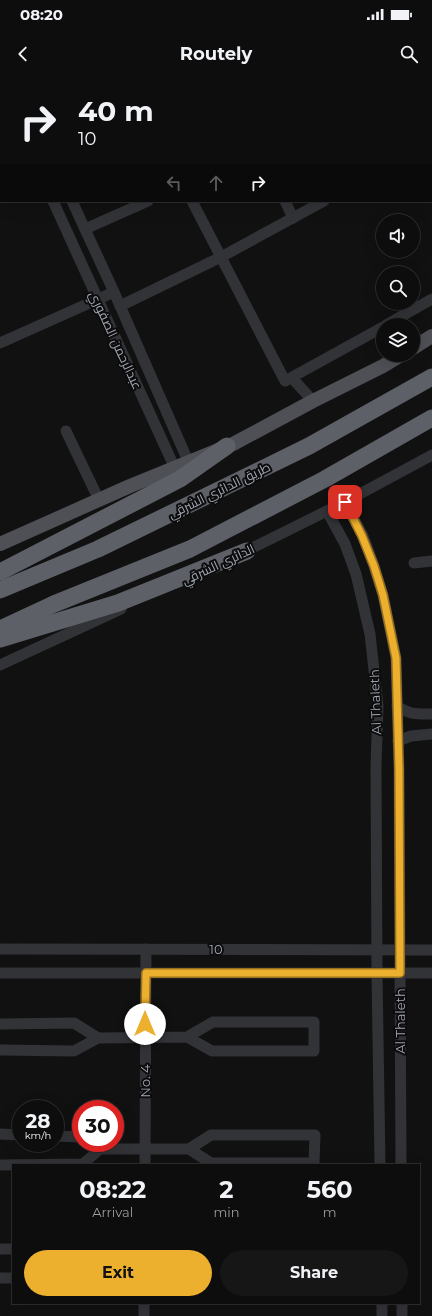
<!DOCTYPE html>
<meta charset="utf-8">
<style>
:root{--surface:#0d0d0e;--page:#161617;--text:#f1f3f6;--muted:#9a9c9e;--line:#2d2d2e;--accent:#edaf2e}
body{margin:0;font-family:Montserrat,Cairo,sans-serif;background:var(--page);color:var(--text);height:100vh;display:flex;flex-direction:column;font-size:15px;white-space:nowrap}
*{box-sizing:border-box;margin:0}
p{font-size:13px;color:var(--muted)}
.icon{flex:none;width:22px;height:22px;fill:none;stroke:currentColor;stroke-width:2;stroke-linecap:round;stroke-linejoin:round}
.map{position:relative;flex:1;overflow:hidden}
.details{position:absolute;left:12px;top:1084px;width:408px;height:140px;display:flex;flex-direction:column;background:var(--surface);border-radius:0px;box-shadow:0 4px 16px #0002,0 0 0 1px var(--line)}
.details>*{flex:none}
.guide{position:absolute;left:0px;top:0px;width:432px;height:122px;box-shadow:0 4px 16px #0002,0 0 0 1px var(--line);background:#0d0d0e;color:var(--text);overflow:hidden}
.buttons{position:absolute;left:376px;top:134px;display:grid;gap:8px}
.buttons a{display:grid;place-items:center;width:44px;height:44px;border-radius:50%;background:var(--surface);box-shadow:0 4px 16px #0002,0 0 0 1px var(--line);font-size:20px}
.speed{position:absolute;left:12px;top:1020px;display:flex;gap:8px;font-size:20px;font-weight:700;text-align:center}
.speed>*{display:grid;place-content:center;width:52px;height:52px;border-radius:50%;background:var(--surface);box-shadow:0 4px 16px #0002,0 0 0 1px var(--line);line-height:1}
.speed small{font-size:10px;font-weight:400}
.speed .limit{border:6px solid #d22;background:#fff;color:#111}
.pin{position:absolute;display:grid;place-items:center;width:34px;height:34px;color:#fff;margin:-17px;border-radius:8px;box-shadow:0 2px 6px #0006}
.me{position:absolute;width:44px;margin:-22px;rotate:0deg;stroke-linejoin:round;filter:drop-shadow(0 0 3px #0008)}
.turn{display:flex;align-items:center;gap:14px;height:84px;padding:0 12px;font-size:18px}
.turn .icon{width:52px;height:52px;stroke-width:2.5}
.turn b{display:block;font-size:28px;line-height:34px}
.lanes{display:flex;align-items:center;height:38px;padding:0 12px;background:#0003;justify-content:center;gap:20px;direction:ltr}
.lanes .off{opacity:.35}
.eta{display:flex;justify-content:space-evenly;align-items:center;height:68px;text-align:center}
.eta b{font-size:24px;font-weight:700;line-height:28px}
.action{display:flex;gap:8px;margin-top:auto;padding:8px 12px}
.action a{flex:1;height:46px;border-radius:24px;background:var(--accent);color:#111;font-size:16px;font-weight:700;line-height:46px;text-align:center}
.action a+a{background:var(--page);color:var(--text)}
.status{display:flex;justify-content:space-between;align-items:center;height:28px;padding:0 20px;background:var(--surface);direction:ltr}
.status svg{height:11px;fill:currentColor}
header{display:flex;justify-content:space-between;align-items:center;height:52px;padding:0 12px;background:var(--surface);font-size:18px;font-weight:700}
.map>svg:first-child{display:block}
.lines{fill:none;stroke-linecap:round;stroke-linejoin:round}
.minor{stroke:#323337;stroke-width:11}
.major{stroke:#4e5056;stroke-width:14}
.highway{stroke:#5e6068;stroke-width:17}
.route-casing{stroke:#9a721e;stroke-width:10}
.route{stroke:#edaf2e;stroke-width:7}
.labels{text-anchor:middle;stroke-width:4;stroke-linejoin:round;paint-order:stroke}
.street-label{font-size:13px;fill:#a2a7b3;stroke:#0c0c0d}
</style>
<div class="status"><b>08:20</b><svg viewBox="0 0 49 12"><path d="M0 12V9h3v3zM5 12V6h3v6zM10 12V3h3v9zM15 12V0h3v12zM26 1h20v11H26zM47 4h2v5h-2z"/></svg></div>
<header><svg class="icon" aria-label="back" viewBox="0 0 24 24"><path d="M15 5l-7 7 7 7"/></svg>Routely<svg class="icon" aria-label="search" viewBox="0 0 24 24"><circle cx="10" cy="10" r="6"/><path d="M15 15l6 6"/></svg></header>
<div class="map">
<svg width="432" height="1236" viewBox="0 0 432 1236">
<rect width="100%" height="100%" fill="#111112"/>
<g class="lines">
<g class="minor">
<path d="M17,0V1"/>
<path d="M136,0L137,1"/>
<path d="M230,0V1"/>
<path d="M348,1L350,0"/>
<path d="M0,6L1,9"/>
<path d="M431,57L432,56"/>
<path d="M0,89H1"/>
<path d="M53,121L178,395"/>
<path d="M72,121L114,212L192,390"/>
<path d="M192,121L285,301L383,247"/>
<path d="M285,121L293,138"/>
<path d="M85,149L148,121"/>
<path d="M120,226L221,177L324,121"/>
<path d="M386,245L432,219"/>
<path d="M0,263L114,212"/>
<path d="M292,298L313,321"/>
<path d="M66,351L99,420"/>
<path d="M345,422L363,456L374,486L383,515L396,578L399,689L401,1085"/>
<path d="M327,431L345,464L356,494L370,554L378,626L376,686L377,893L380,1085"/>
<path d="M242,473L345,422L432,375"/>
<path d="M414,483L432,481"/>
<path d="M0,585L121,529"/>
<path d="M397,626C410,635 417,634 432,634"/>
<path d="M398,661L411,656L432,654"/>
<path d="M0,869L432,870"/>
<path d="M0,893H432"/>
<path d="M0,944L74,943L98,958"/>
<path d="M0,970L74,971L98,958L187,957L212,971H314V942H213L187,957"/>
<path d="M0,1054L21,1055"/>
<path d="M55,1056L81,1057"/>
<path d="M92,1063L100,1069H189L211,1083H314L315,1055H211L189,1069"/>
<path d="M0,1085L83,1084L100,1069"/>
<path d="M145,1085L146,869"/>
<path d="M0,1169H13"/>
<path d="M0,1198H13"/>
<path d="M382,1223V1236"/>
<path d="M402,1223V1236"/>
<path d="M144,1236V1223"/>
</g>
<g class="major">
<path d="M413,268L432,256"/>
<path d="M0,464L130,406L233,364L313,321L383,286L401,275"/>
</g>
<g class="highway">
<path d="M0,492L180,399L227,366"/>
<path d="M0,510L98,469L309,366L432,297"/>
<path d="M0,549L54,524L190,469L325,399L432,338"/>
<path d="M0,559L118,523L247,471"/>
</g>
</g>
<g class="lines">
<defs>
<path id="route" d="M145,944L146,893H400L399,689L396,578L383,515L374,486L362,456L345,422"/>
</defs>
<use href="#route" class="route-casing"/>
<use href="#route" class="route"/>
</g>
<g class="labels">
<g class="street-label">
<text transform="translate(116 260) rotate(65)" y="5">عبدالرحمن الصفوري</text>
<text transform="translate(219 410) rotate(-26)" y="5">طريق الدائري الشرقي</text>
<text transform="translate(218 484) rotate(-25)" y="5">الدائري الشرقي</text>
<text transform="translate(375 622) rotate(-92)" y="5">Al Thaleth</text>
<text x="216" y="874">10</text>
<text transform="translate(400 941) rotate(-90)" y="5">Al Thaleth</text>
<text transform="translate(145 1001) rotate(-90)" y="5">No. 4</text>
</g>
</g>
</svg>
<div class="buttons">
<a><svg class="icon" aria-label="sound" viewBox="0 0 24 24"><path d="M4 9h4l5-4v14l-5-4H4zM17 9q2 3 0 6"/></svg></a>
<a><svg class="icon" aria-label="search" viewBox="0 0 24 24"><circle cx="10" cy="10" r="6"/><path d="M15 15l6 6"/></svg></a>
<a><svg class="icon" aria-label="layers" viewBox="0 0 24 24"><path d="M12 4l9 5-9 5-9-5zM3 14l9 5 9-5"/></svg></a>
</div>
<div class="speed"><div>28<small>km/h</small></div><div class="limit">30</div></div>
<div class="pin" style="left:345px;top:422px;background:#d93025"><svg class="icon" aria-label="arrive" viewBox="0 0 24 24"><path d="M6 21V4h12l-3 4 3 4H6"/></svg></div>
<svg class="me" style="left:145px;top:944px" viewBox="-20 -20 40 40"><circle r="19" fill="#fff"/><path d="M0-13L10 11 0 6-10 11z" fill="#edaf2e"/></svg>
<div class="guide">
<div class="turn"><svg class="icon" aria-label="right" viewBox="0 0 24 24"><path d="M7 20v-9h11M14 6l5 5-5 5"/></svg><div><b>40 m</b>10</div></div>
<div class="lanes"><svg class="icon off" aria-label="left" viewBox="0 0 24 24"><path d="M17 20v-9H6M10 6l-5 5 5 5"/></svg><svg class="icon off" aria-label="ahead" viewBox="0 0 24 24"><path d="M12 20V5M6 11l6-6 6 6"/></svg><svg class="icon" aria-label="right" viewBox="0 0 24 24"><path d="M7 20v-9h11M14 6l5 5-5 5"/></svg></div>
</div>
<section class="details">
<div class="eta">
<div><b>08:22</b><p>Arrival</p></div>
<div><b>2</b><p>min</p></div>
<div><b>560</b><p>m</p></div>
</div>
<div class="action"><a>Exit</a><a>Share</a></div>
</section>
</div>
